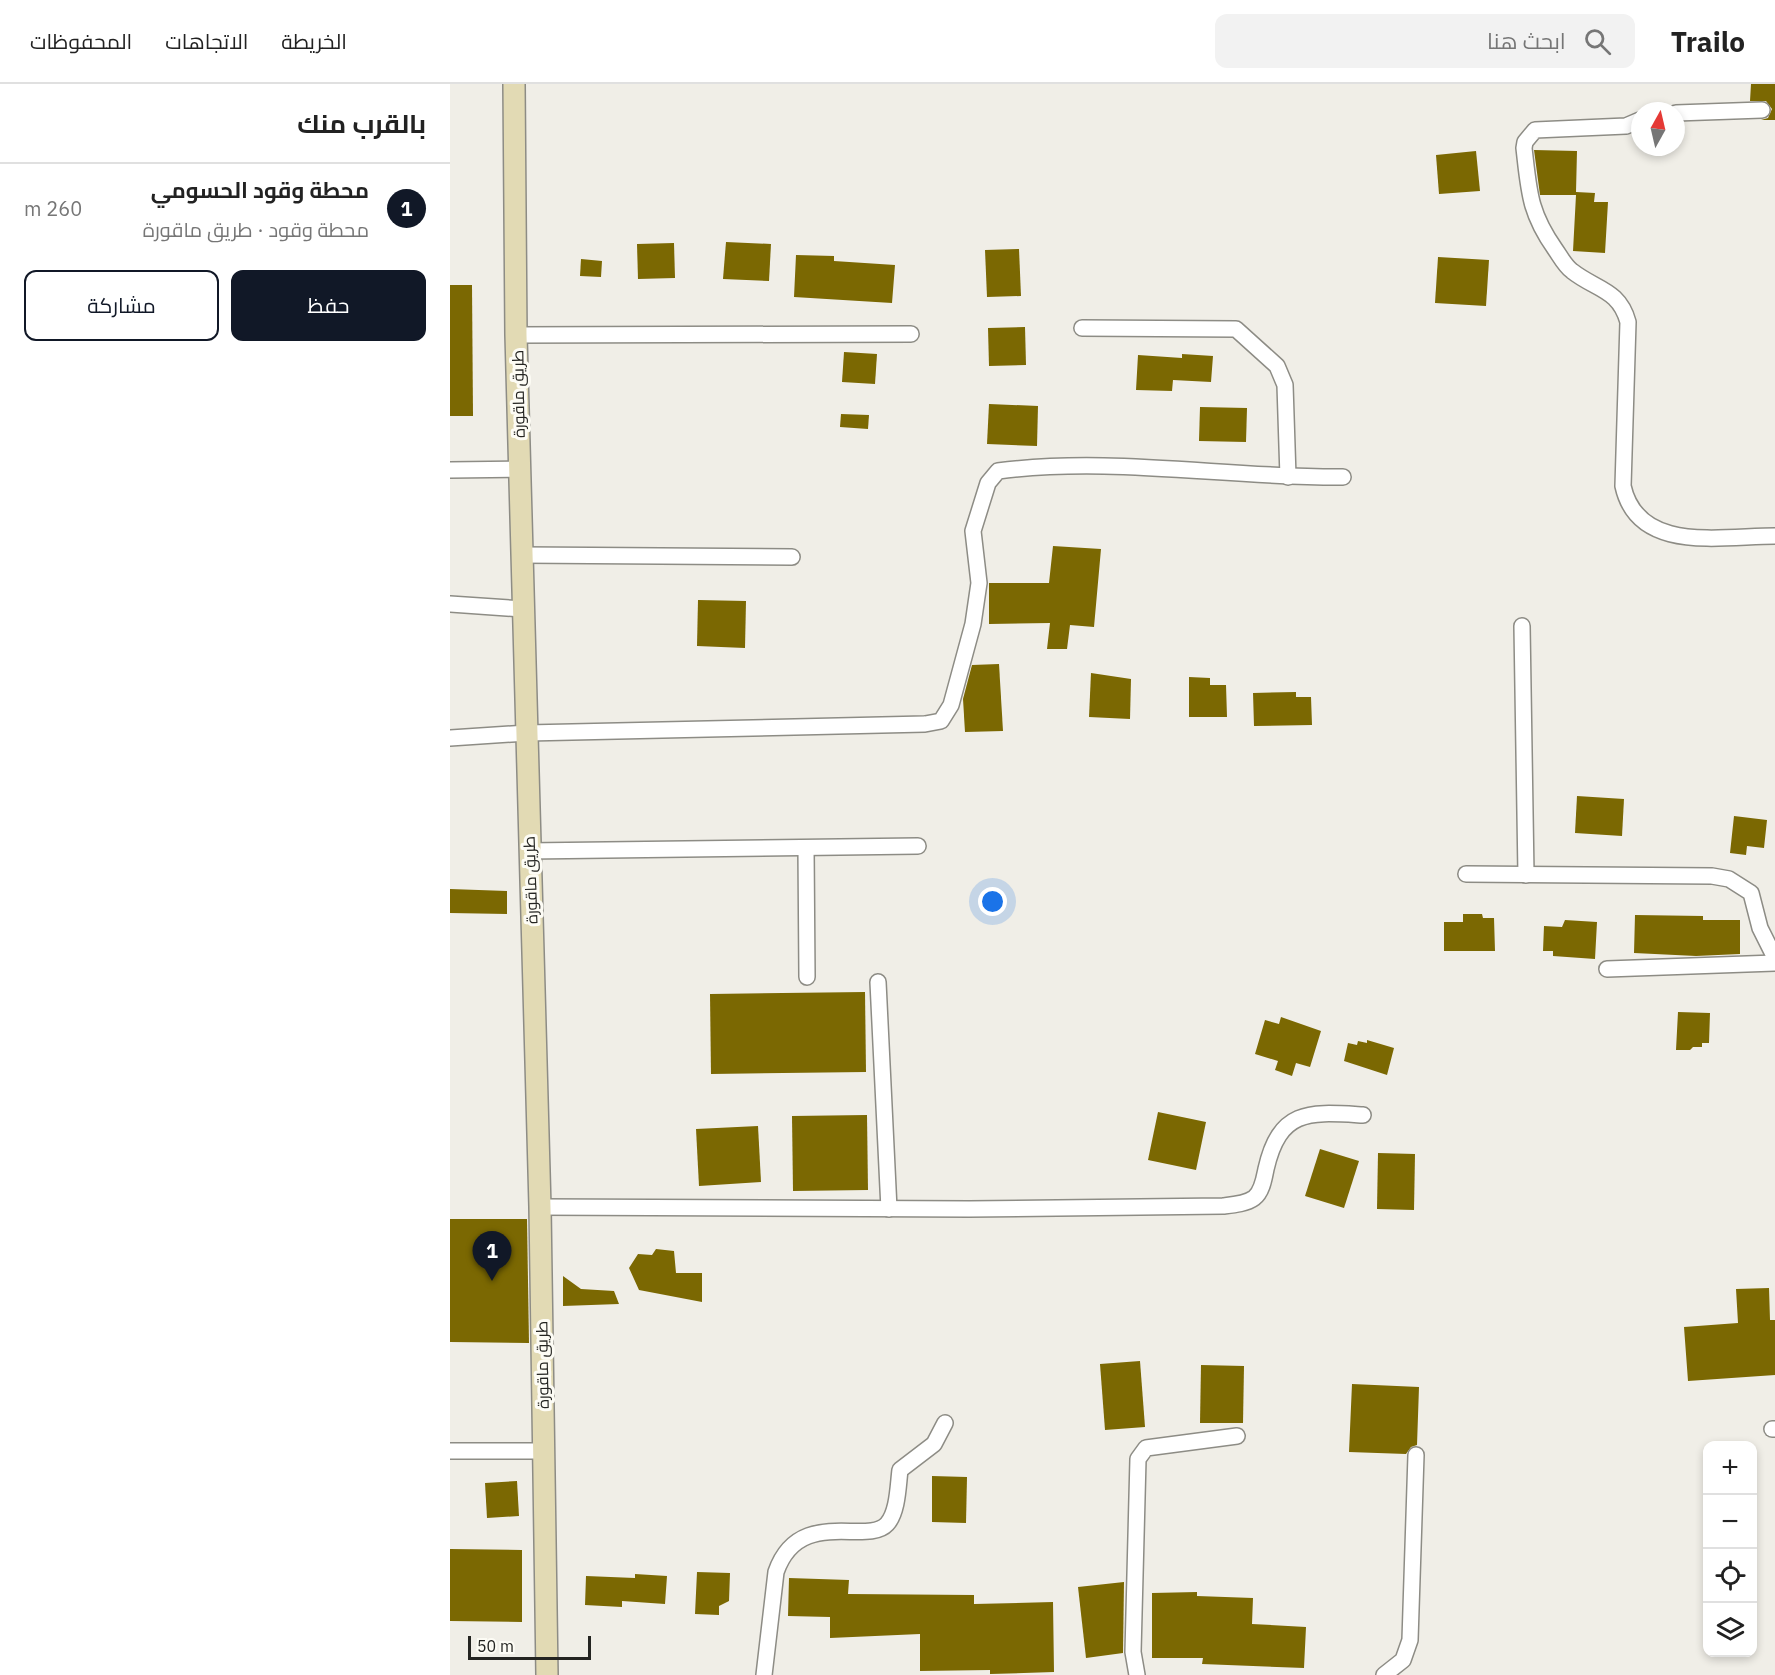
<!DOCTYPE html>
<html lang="ar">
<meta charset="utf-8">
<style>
:root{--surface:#fff;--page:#f2f2f2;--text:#222;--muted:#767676;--line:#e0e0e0;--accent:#111827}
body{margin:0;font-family:"IBM Plex Sans",Cairo,sans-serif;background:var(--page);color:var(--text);direction:rtl}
.controls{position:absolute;right:18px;bottom:18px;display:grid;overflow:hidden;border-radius:12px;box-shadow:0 3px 9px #0003}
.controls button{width:54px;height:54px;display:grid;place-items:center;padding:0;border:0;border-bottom:2px solid var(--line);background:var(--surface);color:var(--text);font:30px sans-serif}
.compass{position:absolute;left:1181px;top:18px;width:54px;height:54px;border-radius:50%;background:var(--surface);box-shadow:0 3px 9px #0003;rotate:8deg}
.scale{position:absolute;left:18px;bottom:15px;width:123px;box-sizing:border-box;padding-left:6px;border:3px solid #242421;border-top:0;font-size:16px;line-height:21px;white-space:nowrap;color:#242421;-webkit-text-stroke:4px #fdfcf5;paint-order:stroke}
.you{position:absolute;left:543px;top:818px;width:21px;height:21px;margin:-15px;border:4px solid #fff;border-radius:50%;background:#1a73e8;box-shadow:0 0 0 9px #1a73e833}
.badge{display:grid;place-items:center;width:39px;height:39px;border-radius:50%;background:var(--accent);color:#fff;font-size:20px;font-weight:700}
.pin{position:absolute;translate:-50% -50px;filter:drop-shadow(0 2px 3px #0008)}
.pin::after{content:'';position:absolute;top:32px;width:21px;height:18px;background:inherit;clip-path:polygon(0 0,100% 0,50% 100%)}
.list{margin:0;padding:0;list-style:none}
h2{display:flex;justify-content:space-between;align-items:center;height:78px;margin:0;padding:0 24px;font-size:26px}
h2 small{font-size:20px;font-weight:400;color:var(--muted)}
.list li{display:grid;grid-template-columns:39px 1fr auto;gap:18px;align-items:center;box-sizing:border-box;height:90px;padding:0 24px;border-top:2px solid var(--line)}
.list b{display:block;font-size:22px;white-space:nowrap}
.list p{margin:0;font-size:20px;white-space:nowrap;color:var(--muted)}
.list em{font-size:20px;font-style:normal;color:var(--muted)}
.actions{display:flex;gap:12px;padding:18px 24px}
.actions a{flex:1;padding:14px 0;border:2px solid var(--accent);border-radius:12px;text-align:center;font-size:21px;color:var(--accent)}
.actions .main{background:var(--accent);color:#fff}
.icon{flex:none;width:33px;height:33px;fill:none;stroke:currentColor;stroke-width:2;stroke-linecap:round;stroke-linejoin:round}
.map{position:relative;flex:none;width:1325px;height:1591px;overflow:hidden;direction:ltr}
header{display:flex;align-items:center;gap:36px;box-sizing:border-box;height:84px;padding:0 30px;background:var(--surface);border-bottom:2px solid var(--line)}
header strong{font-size:28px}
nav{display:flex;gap:33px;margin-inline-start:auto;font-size:21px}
.search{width:420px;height:54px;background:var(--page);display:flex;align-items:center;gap:15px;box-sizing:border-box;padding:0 21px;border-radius:12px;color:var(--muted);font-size:22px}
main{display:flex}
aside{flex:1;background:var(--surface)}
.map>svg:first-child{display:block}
.building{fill:#7b6802}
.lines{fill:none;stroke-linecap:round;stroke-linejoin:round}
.street-casing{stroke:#8d8c85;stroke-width:18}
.secondary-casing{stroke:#8d8c85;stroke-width:24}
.street{stroke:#fff;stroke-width:15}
.secondary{stroke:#e2dab4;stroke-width:21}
.labels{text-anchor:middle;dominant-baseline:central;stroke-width:6;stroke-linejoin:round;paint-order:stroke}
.street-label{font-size:16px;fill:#242421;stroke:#fdfcf5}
</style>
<header>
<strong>Trailo</strong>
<div class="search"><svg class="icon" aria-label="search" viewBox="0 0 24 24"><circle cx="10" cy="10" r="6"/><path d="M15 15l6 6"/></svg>ابحث هنا</div>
<nav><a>الخريطة</a><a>الاتجاهات</a><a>المحفوظات</a></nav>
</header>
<main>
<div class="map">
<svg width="1325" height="1591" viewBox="0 0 1325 1591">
<rect width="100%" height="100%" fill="#f0eee7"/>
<g class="building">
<polygon points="1301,0 1325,0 1325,36 1311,36 1318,34 1322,25 1316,17 1300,17"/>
<polygon points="1084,66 1127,67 1126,108 1145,109 1144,118 1158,118 1155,169 1123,167 1126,111 1090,111"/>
<polygon points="1026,67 1030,107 989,110 986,71"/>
<polygon points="276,158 321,160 319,197 273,195"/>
<polygon points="224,159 225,194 188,195 187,160"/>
<polygon points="569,165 571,212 537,213 535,166"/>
<polygon points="346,171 384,172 384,177 445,181 442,219 344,213"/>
<polygon points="988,173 1039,176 1036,222 985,219"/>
<polygon points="131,175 152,177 151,193 130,192"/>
<polygon points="0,201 22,201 23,332 0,332"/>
<polygon points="575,243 576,281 539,282 538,244"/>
<polygon points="394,268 427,270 425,300 392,298"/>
<polygon points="732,270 763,272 761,298 723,296 722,307 686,306 688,271 732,274"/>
<polygon points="539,320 588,322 587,362 537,360"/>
<polygon points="750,323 797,324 796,358 749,357"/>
<polygon points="391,330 419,331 418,345 390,343"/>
<polygon points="603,462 651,465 644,543 620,541 617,565 597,565 600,539 539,540 539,499 599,499"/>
<polygon points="248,516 296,517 295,564 247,562"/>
<polygon points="549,580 553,647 515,648 513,615 522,581"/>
<polygon points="641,589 681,595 680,635 639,633"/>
<polygon points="739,593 760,594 760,601 776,601 777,633 739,633"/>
<polygon points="846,608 846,613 861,613 862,641 804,642 803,609"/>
<polygon points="1127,712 1174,715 1172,752 1125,749"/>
<polygon points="1284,732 1317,736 1314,764 1297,762 1296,771 1280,769"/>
<polygon points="0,805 57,807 57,830 0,829"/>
<polygon points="1013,830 1032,830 1033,834 1044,834 1045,867 994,867 994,838 1013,838"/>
<polygon points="1185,831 1253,832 1253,836 1290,836 1290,870 1246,872 1184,869"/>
<polygon points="1115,836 1147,838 1145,875 1103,872 1103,867 1093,867 1094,842 1112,843"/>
<polygon points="415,908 416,988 261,990 260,910"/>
<polygon points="1228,928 1260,929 1259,959 1252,959 1252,963 1243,963 1240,966 1226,966"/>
<polygon points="831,933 871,947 860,983 846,979 842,992 825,986 828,977 805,970 815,936 829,940"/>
<polygon points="917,956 944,964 937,991 894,977 898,959 907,961 908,957 917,959"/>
<polygon points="708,1028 756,1038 746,1086 698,1076"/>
<polygon points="417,1031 418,1106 343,1107 342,1032"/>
<polygon points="308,1042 311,1098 249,1102 246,1045"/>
<polygon points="870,1065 909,1077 894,1124 855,1112"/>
<polygon points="928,1069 965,1070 964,1126 927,1125"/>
<polygon points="0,1135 77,1135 79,1259 0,1258"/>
<polygon points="206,1165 224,1167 226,1189 252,1189 252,1218 189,1206 179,1184 188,1170 202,1171"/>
<polygon points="113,1192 131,1205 164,1207 169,1220 113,1222"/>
<polygon points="1319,1204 1320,1236 1325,1236 1325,1291 1238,1297 1234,1243 1288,1239 1286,1205"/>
<polygon points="690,1277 695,1343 655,1346 650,1280"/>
<polygon points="751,1281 794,1282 793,1339 750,1339"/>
<polygon points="902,1300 969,1303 967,1361 961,1363 956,1370 899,1368"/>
<polygon points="482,1392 517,1393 516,1439 482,1438"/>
<polygon points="67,1397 69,1432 37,1434 35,1399"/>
<polygon points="0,1465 72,1466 72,1538 0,1537"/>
<polygon points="247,1488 280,1489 279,1517 269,1522 269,1531 245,1530"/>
<polygon points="185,1490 217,1492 215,1520 172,1517 172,1523 135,1521 136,1492 185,1494"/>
<polygon points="339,1494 399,1496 398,1510 524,1511 524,1520 603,1518 604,1588 540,1590 540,1586 470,1587 470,1550 380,1554 380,1533 338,1532"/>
<polygon points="674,1498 673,1569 636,1574 628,1503"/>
<polygon points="747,1508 747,1512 803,1514 802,1540 856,1543 854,1584 752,1580 753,1574 702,1574 702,1509"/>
</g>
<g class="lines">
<g class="street-casing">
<g id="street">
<polyline points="1226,29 1312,26"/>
<path d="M 1190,36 L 1176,42 L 1085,46 L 1075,58 L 1074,64 C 1079,107 1079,128 1105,165 C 1110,172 1115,182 1122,187 C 1146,206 1169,205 1178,238 L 1173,402 C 1188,470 1271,452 1325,452"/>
<polyline points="632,244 786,245 827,282 835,301 838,393"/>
<polyline points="66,251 461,250"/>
<polyline points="0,386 69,385"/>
<polyline points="72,471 342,473"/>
<polyline points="0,520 73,525"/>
<polyline points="1072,542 1076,791"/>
<path d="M 0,654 L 77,649 L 475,640 L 491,637 L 501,621 L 523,540 L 529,499 L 523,447 L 538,399 L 548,387 C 662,372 778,394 893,393"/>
<polyline points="356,764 357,893"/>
<polyline points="78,767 468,762"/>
<polyline points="1016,790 1262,792 1279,795 1301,809 1310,844 1325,874"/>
<polyline points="1157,885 1325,879"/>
<polyline points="428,898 439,1125"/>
<path d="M 90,1123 L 519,1125 L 773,1122 C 782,1121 796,1120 804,1114 C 812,1108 814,1095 816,1085 C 830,1024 860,1028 913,1031"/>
<polyline points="1322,1345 1325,1345"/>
<polyline points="0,1367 94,1367"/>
<path d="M 314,1591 L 326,1488 C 349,1422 417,1462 437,1440 C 448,1428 448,1401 450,1386 L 484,1360 L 495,1339"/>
<polyline points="687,1591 683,1568 688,1375 696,1364 787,1352"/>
<polyline points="934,1591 953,1576 960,1556 966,1371"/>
</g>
</g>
<g class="secondary-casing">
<polyline id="secondary" points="64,0 66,251 90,1123 97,1591"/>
</g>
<use href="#street" class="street"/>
<use href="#secondary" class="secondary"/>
</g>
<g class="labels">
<g class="street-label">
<text transform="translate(68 310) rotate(-91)">طريق ماقورة</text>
<text transform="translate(80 796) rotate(-92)">طريق ماقورة</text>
<text transform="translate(92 1281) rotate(-91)">طريق ماقورة</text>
</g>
</g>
</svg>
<div class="controls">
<button>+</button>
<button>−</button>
<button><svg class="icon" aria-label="locate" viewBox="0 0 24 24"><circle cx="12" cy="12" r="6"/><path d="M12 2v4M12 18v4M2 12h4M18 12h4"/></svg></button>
<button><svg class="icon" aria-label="layers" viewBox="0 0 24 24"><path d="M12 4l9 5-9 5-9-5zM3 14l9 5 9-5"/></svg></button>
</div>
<svg class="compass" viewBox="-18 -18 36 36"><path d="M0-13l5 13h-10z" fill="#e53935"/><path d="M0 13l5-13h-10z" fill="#767676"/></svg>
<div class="scale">50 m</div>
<div class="you"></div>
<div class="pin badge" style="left:42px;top:1197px">1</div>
</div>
<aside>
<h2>بالقرب منك<small></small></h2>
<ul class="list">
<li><span class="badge">1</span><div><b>محطة وقود الحسومي</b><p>محطة وقود · طريق ماقورة</p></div><em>260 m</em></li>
</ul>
<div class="actions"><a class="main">حفظ</a><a>مشاركة</a></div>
</aside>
</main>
